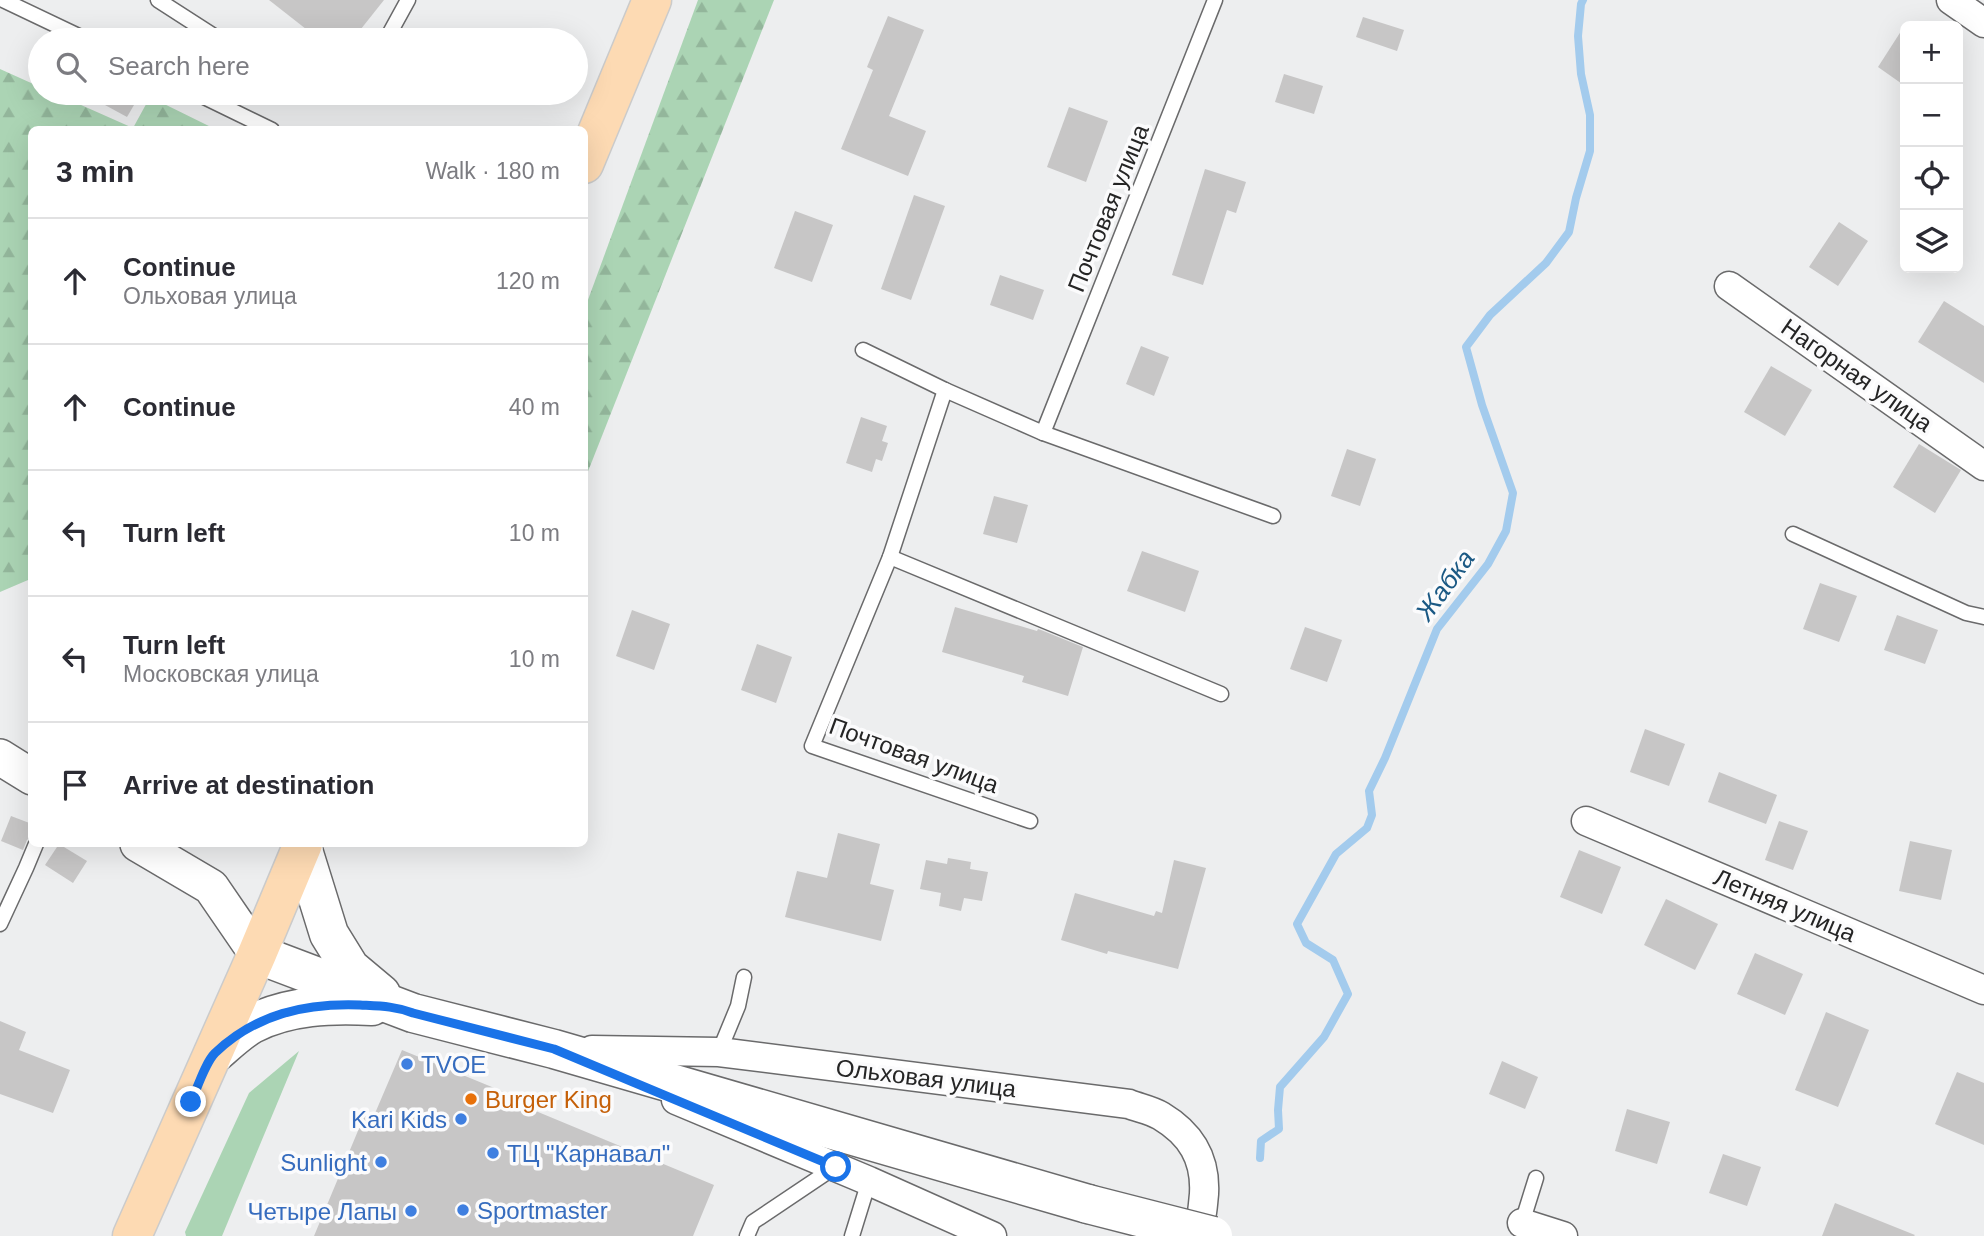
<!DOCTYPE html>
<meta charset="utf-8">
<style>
:root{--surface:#fff;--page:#f2f2f3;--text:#2b2b33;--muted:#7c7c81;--line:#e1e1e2}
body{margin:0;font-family:Arial,sans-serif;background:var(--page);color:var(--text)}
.controls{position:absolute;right:21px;top:21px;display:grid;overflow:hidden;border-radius:10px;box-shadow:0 7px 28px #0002}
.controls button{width:63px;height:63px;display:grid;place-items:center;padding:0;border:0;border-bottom:2px solid var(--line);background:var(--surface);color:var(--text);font:35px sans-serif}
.stop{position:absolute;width:21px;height:21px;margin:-16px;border:5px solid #1a73e8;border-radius:50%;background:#fff}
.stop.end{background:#1a73e8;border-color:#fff;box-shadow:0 2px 7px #0008}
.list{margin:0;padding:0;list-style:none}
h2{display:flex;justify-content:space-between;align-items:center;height:91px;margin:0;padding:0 28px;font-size:30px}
h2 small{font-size:23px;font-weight:400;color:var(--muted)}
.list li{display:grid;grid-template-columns:46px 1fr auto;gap:21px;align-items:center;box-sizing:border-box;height:126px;padding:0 28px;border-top:2px solid var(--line)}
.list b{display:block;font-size:26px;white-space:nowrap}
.list p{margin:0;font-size:23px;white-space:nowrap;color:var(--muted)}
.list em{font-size:23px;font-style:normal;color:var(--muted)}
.icon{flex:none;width:38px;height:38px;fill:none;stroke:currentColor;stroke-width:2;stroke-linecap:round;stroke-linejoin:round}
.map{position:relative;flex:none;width:1984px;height:1236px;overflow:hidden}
.search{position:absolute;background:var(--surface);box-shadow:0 7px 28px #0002;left:28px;top:28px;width:560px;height:77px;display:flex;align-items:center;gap:18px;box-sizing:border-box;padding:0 24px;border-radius:38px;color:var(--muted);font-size:26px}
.panel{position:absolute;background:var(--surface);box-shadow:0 7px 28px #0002;left:28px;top:126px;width:560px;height:721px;border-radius:10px}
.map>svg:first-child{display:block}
.grass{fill:#abd4b4}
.forest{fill:url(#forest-firs)}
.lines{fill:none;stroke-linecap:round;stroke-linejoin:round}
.stream{stroke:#a3cbed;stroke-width:8}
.building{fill:#c7c6c6}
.service-casing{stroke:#6a6a6b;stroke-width:17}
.minor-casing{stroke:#6a6a6b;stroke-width:31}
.tertiary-casing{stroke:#6a6a6b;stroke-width:38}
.secondary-casing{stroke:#6a6a6b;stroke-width:41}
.primary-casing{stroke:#cbcbcb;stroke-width:41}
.service{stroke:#fff;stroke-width:14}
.minor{stroke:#fff;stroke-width:28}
.tertiary{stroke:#fff;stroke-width:35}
.secondary{stroke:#fff;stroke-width:38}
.primary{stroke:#fddab3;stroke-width:38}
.secondary-bridge-casing{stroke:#6a6a6b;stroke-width:41;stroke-linecap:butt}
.secondary-bridge{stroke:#fff;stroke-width:38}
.route{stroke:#1a73e8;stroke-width:9}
.shop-dot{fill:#3f7fe0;stroke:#fbfbfc;stroke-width:2.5}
.food-dot{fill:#e8710a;stroke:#fbfbfc;stroke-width:2.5}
.labels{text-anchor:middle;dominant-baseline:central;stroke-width:7;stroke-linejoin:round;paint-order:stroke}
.street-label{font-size:24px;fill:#252525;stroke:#fbfbfc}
.shop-label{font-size:24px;fill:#366cbe;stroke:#fbfbfc;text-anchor:start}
.food-label{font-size:24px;fill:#c56008;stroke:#fbfbfc;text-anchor:start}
.water-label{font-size:26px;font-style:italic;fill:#1b5984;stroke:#fbfbfc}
</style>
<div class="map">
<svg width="1984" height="1236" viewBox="0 0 1984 1236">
<defs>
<pattern id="forest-firs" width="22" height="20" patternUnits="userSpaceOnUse" patternTransform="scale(1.75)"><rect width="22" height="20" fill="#abd4b4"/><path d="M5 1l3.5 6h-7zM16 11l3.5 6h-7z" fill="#93b69b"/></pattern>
</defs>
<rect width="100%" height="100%" fill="#edeeef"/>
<polygon class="grass" points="299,1051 222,1236 186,1236 185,1232 249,1093"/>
<g class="forest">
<polygon points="698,0 774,0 585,479 585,308"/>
<polygon points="0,69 40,87 40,93 54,93 133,128 150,97 215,129 32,130 31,582 28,580 0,592"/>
</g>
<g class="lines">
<polyline class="stream" points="1260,1158 1261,1141 1279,1129 1278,1110 1280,1087 1324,1037 1348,994 1333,960 1306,943 1297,924 1336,854 1367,828 1372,815 1369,791 1385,758 1437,629 1488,564 1506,531 1513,493 1482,405 1466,347 1490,315 1546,263 1569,232 1576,198 1590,151 1590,115 1581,74 1578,36 1581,4 1583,0"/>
</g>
<g class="building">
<polygon points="269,0 384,0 353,39 346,40 320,40"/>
<polygon points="888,16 924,30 889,116 926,131 908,176 841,149 873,70 867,67"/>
<polygon points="1363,17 1404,30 1397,51 1356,37"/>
<polygon points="1905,25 1905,86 1878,67"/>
<polygon points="1284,74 1323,86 1314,114 1275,102"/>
<polygon points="83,93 141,93 127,117"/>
<polygon points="1069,107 1108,121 1086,182 1047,167"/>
<polygon points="1205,169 1246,182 1236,213 1227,210 1203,285 1172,275"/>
<polygon points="914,195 945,206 911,300 881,289"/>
<polygon points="795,211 833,225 812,282 774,268"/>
<polygon points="1839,222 1868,241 1838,286 1809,267"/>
<polygon points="1000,275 1044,290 1033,320 990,305"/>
<polygon points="1944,301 1984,326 1984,383 1918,342"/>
<polygon points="1141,346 1169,357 1154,396 1126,384"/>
<polygon points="1771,366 1812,390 1785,436 1744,412"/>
<polygon points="861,417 887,426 882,441 888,443 882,461 876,459 872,472 846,463"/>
<polygon points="1919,444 1961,470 1935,513 1893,487"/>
<polygon points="1347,449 1376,459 1360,506 1331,496"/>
<polygon points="994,496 1028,505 1017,543 983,534"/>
<polygon points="1142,551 1199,571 1185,612 1127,591"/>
<polygon points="1820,583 1857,596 1839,642 1803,629"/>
<polygon points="955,607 1037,631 1038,629 1041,630 1083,647 1068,696 1022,682 1024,676 942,652"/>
<polygon points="632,610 670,624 654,670 616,656"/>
<polygon points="1897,615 1938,630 1925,664 1884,650"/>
<polygon points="1305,627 1342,640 1327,682 1290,669"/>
<polygon points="757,644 792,657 776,703 741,690"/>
<polygon points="1645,729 1685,744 1669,786 1630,772"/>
<polygon points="1719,772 1777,795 1766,824 1708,802"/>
<polygon points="11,816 32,824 32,836 27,840 23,850 1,841"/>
<polygon points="1779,821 1808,831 1793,870 1765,860"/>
<polygon points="838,833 880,844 870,884 894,890 881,941 785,917 797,871 827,878"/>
<polygon points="1910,841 1952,850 1941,900 1899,891"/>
<polygon points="59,844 87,861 73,883 45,865"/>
<polygon points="1579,850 1621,867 1602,914 1560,897"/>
<polygon points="948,858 971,862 970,869 988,872 982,901 964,898 961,911 939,906 941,893 920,889 926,860 947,864"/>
<polygon points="1174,860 1206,868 1178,969 1108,951 1107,954 1061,940 1075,893 1154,916 1156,911 1162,913"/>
<polygon points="1666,899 1718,924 1695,970 1644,945"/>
<polygon points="1755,953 1803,974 1785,1015 1737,994"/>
<polygon points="1826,1012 1869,1030 1838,1107 1795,1090"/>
<polygon points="0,1021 26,1032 19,1050 70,1070 53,1113 0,1094"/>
<polygon points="402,1050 504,1092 502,1097 714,1185 693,1236 314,1236 365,1114 373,1118"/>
<polygon points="1502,1061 1538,1077 1525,1109 1489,1094"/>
<polygon points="1957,1072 1984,1083 1984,1145 1935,1124"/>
<polygon points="1627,1109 1670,1122 1657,1164 1615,1151"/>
<polygon points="1723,1154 1761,1167 1747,1206 1709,1193"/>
<polygon points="1835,1203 1915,1235 1914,1236 1822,1236"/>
</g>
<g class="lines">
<g class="service-casing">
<g id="service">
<polyline points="3,0 87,40"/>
<polyline points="158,0 220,40"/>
<polyline points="386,40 408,0"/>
<polyline points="196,93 272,130"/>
<polyline points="863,350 945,390 1043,433 1273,516"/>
<polyline points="945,390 890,557 812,746 1030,821"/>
<polyline points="1043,433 1215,0"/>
<polyline points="1793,534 1966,613 1984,617"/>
<polyline points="890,557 1221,694"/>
<polyline points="0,924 26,868 36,844"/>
<polyline points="719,1052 738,1006 744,977"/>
<polyline points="1522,1223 1536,1178"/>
<polyline points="747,1236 753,1222 835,1167"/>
<polyline points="852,1236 869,1181"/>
</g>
</g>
<g class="minor-casing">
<g id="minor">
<polyline points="1951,0 1984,23"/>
<polyline points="1729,286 1984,466"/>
<polyline points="1586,821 1984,990"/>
<path d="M 592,1050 L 719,1052 L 1129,1104 C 1139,1108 1151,1110 1161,1116 C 1191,1134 1206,1158 1204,1194 C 1202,1213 1203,1218 1193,1236"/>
<polyline points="676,1100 869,1181 992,1236"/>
<polyline points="1522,1223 1563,1236"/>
</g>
</g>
<g class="tertiary-casing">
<g id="tertiary">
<polyline points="0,757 32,777"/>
<polyline points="138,844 211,887 257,954"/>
</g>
</g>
<g class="secondary-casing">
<g id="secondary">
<polyline points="302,847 329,934 350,968 381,994"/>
<polyline points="257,954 413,1013 554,1049 1088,1204"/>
<path d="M 213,1055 C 225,1045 238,1032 252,1024 C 289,1005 331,1004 372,1006"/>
</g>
</g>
<g class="primary-casing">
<g id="primary">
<polyline points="584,164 652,0"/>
<polyline points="132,1236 257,954 303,844"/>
</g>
</g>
<use href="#service" class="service"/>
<use href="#minor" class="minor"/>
<use href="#tertiary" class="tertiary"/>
<use href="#secondary" class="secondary"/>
<use href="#primary" class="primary"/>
<g class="secondary-bridge-casing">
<polyline id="secondary-bridge" points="1088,1204 1213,1236"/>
</g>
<use href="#secondary-bridge" class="secondary-bridge"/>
</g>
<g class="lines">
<path class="route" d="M 191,1102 C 197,1089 205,1063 215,1053 C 256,1014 305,1003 360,1005 C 379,1006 395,1006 413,1013 L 554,1049 L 836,1167"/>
</g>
<g class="shop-dot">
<circle cx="407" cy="1064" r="7"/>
<circle cx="461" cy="1119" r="7"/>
<circle cx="493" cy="1153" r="7"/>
<circle cx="381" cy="1162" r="7"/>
<circle cx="463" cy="1210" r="7"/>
<circle cx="411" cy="1211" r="7"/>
</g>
<circle class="food-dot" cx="471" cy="1099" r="7"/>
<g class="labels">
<g class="street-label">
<text transform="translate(1108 208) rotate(-68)">Почтовая улица</text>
<text transform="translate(1857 375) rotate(35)">Нагорная улица</text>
<text transform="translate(914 755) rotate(20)">Почтовая улица</text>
<text transform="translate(1785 905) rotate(23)">Летняя улица</text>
<text transform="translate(926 1078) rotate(7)">Ольховая улица</text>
</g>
<g class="shop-label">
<text x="421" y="1064">TVOE</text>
<text x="447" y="1119" text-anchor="end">Kari Kids</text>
<text x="507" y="1153">ТЦ "Карнавал"</text>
<text x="367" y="1162" text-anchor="end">Sunlight</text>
<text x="477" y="1210">Sportmaster</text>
<text x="397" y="1211" text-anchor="end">Четыре Лапы</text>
</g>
<g class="food-label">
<text x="485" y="1099">Burger King</text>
</g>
<g class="water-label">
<text transform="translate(1445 585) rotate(-54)">Жабка</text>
</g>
</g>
</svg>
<div class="controls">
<button>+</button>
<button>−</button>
<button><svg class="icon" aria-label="locate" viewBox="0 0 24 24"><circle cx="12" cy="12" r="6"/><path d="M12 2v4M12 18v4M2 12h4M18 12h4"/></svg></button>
<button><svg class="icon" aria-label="layers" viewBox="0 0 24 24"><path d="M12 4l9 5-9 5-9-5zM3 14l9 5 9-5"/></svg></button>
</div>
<div class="stop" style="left:836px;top:1167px"></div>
<div class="stop end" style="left:191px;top:1102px"></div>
<div class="search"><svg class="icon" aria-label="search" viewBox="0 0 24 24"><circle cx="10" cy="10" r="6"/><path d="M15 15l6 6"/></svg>Search here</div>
<section class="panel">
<h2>3 min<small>Walk · 180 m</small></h2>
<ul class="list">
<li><svg class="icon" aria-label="ahead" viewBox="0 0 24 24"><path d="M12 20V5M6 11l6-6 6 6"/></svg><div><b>Continue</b><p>Ольховая улица</p></div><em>120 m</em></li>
<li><svg class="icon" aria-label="ahead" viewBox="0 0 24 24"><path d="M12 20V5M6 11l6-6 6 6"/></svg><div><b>Continue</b></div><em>40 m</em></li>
<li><svg class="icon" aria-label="left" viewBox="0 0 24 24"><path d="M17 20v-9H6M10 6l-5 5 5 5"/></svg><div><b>Turn left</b></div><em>10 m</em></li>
<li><svg class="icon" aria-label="left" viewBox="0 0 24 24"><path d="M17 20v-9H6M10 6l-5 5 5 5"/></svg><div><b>Turn left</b><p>Московская улица</p></div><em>10 m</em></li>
<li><svg class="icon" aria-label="arrive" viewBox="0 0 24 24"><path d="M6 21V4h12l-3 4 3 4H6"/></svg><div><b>Arrive at destination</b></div></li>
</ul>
</section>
</div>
